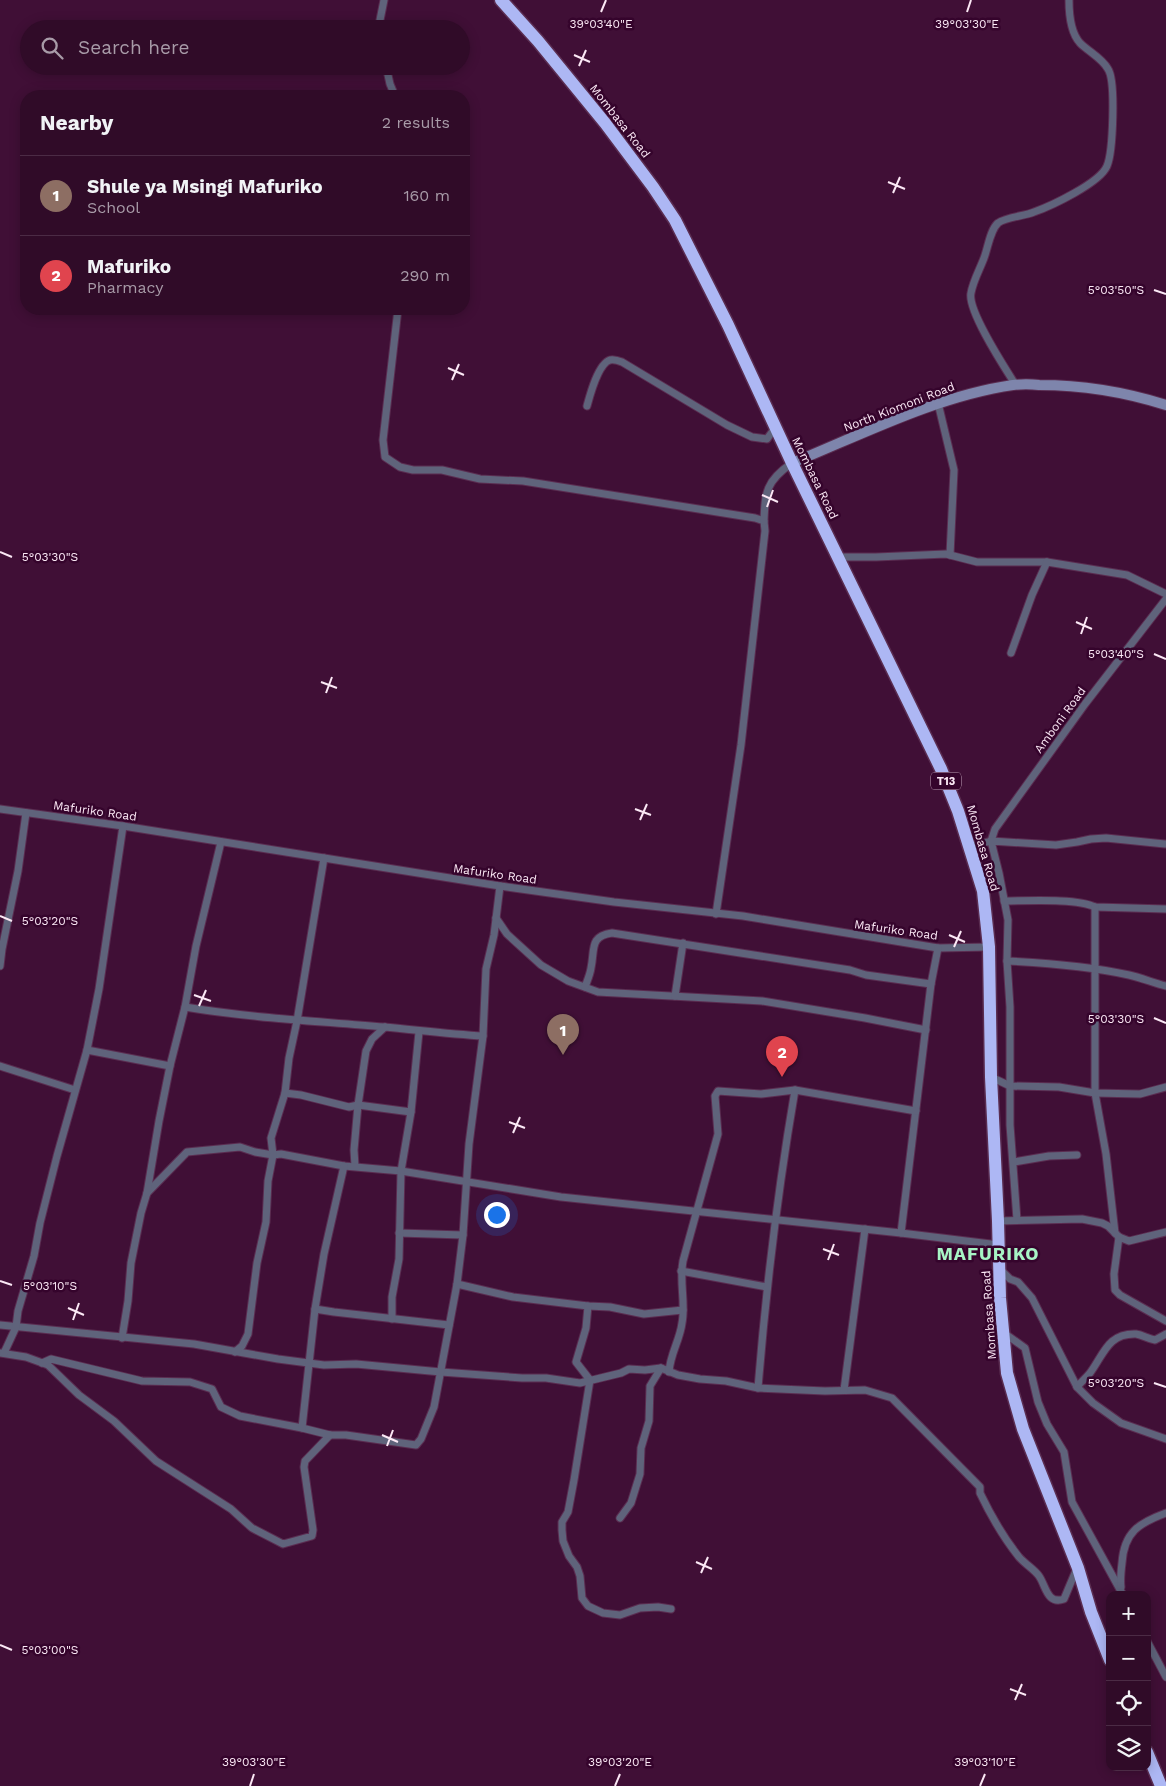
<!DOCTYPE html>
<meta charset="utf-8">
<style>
:root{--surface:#300b28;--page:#381430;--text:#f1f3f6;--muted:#a89ba8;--line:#4b2b45;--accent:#7c3aed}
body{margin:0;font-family:"Work Sans",sans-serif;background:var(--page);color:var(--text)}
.controls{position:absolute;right:15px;bottom:15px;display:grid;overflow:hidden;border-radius:10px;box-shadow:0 2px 12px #0003}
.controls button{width:45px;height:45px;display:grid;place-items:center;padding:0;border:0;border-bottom:1px solid var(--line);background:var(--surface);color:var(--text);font:25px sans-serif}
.you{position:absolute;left:496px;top:1214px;width:18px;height:18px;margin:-12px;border:4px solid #fff;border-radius:50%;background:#1a73e8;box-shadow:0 0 0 8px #1a73e833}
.badge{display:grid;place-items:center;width:32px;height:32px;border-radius:50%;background:var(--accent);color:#fff;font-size:16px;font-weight:700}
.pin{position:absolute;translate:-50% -41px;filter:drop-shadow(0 1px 2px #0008)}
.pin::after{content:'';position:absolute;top:26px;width:18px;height:15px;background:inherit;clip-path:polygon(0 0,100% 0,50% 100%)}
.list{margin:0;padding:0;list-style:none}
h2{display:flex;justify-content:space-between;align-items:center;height:65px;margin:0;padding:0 20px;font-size:21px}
h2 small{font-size:16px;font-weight:400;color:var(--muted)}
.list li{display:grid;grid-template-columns:32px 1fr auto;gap:15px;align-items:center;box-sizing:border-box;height:80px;padding:0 20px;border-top:1px solid var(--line)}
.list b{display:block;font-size:19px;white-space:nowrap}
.list p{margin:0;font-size:16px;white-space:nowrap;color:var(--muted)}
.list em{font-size:16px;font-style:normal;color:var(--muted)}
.icon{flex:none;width:28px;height:28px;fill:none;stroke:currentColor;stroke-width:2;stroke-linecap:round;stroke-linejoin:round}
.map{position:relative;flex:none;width:1166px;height:1786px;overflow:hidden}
.search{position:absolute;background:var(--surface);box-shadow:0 2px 12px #0003;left:20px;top:20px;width:450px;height:55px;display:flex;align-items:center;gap:12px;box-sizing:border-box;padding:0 18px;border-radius:28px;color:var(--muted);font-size:19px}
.panel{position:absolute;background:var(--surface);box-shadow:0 2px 12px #0003;left:20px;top:90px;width:450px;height:225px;border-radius:20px}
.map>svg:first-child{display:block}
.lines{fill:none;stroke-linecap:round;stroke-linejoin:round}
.street-casing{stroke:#5a2d51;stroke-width:9}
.secondary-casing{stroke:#5a2d51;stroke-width:12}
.highway-casing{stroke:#5a2d51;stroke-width:15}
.street{stroke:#5f637b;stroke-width:7}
.secondary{stroke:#7e85ac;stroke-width:10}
.highway{stroke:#adb7f4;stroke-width:12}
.ticks{fill:none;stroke:#fbe8f5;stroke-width:2}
.labels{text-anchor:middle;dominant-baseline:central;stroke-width:5;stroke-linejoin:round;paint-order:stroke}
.shield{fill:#35042c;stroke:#c0a4b9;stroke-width:1}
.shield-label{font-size:11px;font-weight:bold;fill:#fbe8f5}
.street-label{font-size:12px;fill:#fbe8f5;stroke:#35042c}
.district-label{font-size:18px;font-weight:bold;letter-spacing:1px;fill:#a7f4c5;stroke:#35042c}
.ticks-label{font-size:12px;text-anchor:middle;fill:#fbe8f5;stroke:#35042c;stroke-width:5;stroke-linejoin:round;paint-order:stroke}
</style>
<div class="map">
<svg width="1166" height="1786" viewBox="0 0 1166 1786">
<rect width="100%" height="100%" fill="#400f36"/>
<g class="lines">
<g class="street-casing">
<g id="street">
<polyline points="381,29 380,20 384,0"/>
<polyline points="386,66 390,84 395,96"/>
<polyline points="398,309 383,440 385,457 400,467 413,470 442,470 480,479 523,481 755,518 764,521 765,531 741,745 716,914"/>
<path d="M 1015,384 C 1005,368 967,310 971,293 C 973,281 980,269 984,258 C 988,248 990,230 998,223 C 1006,217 1025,216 1034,212 C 1051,206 1100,183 1107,166 C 1113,152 1116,81 1108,69 C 1102,58 1089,52 1080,43 C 1071,33 1069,13 1069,0"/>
<polyline points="938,403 954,470 950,555"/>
<path d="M 587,406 C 590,395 598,364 610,360 C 614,359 617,360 622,362 L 727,425 L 752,437 L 767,439 L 775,428"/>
<path d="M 764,521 C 765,492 766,481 792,463"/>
<polyline points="838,557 876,557 946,554 977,562 1047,562 1127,575 1166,594"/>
<polyline points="1011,653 1032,595 1047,562"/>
<polyline points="0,809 123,826 500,886 614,902 743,916 938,948 989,947"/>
<polyline points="970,847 991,841 995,829 1085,704 1166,599"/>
<path d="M 1004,901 C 1026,901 1077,898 1095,907 L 1166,909"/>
<polyline points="1095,907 1095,1093 1106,1154 1115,1233"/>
<polyline points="496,918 507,934 541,965 568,981 598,992 762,1001 865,1018 926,1030"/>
<path d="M 1007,961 C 1048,963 1088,966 1129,975 C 1142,978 1154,983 1166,986"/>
<polyline points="0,966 2,949 18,871 26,813"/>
<path d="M 585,987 C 587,981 590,975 591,968 C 595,950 589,936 612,933 L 850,970 L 866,975 L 931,984"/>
<polyline points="675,996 683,943"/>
<path d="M 185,1007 C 251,1018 317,1021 384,1027 C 417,1030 450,1034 483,1036"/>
<polyline points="87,1050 170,1066"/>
<polyline points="0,1066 75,1090"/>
<polyline points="991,1077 1010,1086 1059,1087 1095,1093 1140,1094 1166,1087"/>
<polyline points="285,1093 301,1095 349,1107 358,1105 411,1112"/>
<polyline points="1014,1162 1049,1156 1077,1155"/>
<polyline points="355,1166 354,1150 358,1105 366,1051 372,1039 385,1027"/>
<polyline points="147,1193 187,1152 240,1147 255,1152 273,1155 281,1154 344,1166 401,1171 561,1197 901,1233 999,1245"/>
<polyline points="1017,1220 1010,1125 1010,1007 1007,961 1008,920 999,873 991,841 1056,845 1077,842 1091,839 1106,838 1165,844"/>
<polyline points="998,1221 1082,1219 1102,1223 1108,1226 1119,1237 1129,1241 1166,1232"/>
<polyline points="399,1233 463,1235"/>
<polyline points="901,1233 931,984 938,948"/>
<polyline points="1119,1237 1114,1274 1115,1290 1120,1295 1166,1321"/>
<polyline points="999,1268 1010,1279 1018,1282 1032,1298 1077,1387 1093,1403 1121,1423 1166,1439"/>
<polyline points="681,1271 767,1287"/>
<polyline points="457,1284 513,1297 588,1306 610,1307 644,1314 683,1310"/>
<polyline points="588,1306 586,1328 576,1362 590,1380 574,1480 568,1512 562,1522 562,1530 563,1541 569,1556 577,1567 580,1576 582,1598 588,1606 603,1613 620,1615 640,1608 658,1607 671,1609"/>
<polyline points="315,1309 334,1312 449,1325"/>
<polyline points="392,1319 392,1297 399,1259 401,1171 411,1112 419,1032"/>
<path d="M 0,1325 L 194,1344 L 278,1359 L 324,1365 L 356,1364 L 441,1372 L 522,1378 L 546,1378 L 580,1383 L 621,1373 L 629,1369 L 645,1370 L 661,1368 L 678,1375 L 700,1379 L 726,1381 L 758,1388 L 825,1391 L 865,1390 L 892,1398 L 980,1487 L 980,1493 C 991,1516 1003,1537 1019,1557 C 1025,1564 1034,1569 1039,1576 C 1046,1586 1047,1605 1064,1599 L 1077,1568"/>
<polyline points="1004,1333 1025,1348 1038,1402 1047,1424 1064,1452 1072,1502 1123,1595"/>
<polyline points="122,1338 128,1301 131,1263 141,1213 147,1193 159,1121 170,1066 185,1007 196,946 221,842"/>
<polyline points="235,1352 242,1346 248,1334 257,1263 266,1222 268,1181 273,1155 271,1138 285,1093 289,1058 297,1021 324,858"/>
<polyline points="0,1353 26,1357 48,1365 79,1395 114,1421 156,1461 231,1509 252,1528 283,1544 312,1536 313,1530 304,1467 305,1461 330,1435"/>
<polyline points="4,1353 16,1327 18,1311 34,1256 40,1223 57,1156 87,1050 99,989 123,826"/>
<polyline points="42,1363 51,1359 142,1381 190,1382 212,1389 221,1407 240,1416 302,1428 330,1435 346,1435 416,1445 421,1439 434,1407 457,1284 463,1235 469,1144 483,1036 486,969 494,935 500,886"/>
<path d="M 669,1372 C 670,1354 680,1340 682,1323 C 686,1303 679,1282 683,1261 L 718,1134 L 715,1096 L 718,1091 L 761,1094 L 795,1090 L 916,1111"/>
<path d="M 1077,1387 C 1081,1382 1086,1378 1090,1373 C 1104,1354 1108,1333 1136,1334 C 1143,1335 1148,1339 1155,1340 L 1166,1334"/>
<path d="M 758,1388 C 766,1289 778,1189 795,1090"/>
<polyline points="844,1390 865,1229"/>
<polyline points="302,1428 315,1309 324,1254 344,1166"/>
<polyline points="620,1518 631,1503 640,1474 641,1448 649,1421 650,1386 661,1368"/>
<path d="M 1121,1587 C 1120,1579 1121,1571 1122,1563 C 1124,1532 1139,1523 1166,1513"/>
<polyline points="1147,1641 1166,1677"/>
</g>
</g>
<g class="secondary-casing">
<path id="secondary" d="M 792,463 C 863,434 937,396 1013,385 C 1021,384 1031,384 1039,385 C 1082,385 1125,392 1166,405"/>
</g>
<g class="highway-casing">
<g id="highway">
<polyline points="501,0 538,41 605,123 653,187 675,220 728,325 792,463 941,769 958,811 983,891 989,947 991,1077 998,1221 1000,1298 1007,1373 1023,1429 1078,1568 1091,1612 1110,1660"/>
<polyline points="1147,1752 1161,1786"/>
</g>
</g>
<use href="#street" class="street"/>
<use href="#secondary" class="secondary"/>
<use href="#highway" class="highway"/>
</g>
<path class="ticks" d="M 601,12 L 606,0M 967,12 L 971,0M 574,55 L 590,62M 579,66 L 586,50M 888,182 L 905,189M 893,193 L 900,177M 1154,290 L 1166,294M 448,368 L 464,375M 452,380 L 459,364M 762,495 L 778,502M 767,507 L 773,490M 0,552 L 12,557M 1076,622 L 1092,629M 1081,634 L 1087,617M 1154,654 L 1166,659M 321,682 L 337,688M 326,693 L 332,677M 635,809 L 651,815M 640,820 L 647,804M 0,916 L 12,921M 949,935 L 965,942M 954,947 L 961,931M 194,995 L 211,1001M 199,1006 L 206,990M 1154,1018 L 1166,1023M 509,1122 L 525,1128M 513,1133 L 520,1117M 823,1249 L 839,1255M 828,1260 L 834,1244M 0,1281 L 12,1285M 68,1308 L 84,1315M 73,1320 L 79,1303M 1154,1383 L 1166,1387M 382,1435 L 398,1442M 387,1446 L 393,1430M 696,1562 L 712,1569M 701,1573 L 708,1557M 0,1645 L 12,1650M 1010,1689 L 1026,1695M 1015,1700 L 1022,1684M 250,1786 L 254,1774M 615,1786 L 620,1774M 980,1786 L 985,1774"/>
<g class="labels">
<rect class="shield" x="931" y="772.5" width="30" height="17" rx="4"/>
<g class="shield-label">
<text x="946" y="781">T13</text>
</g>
<g class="street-label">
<text transform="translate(620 121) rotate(52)">Mombasa Road</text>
<text transform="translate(899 407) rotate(-21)">North Kiomoni Road</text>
<text transform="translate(815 478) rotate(64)">Mombasa Road</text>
<text transform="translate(1060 720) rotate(-54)">Amboni Road</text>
<text transform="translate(95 811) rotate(8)">Mafuriko Road</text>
<text transform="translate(983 848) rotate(74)">Mombasa Road</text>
<text transform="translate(495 874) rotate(8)">Mafuriko Road</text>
<text transform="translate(896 930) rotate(8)">Mafuriko Road</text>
<text transform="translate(989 1315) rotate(-94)">Mombasa Road</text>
</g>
<g class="district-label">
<text x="988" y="1253">MAFURIKO</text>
</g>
</g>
<g class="ticks-label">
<text x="967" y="28">39°03'30"E</text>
<text x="601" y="28">39°03'40"E</text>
<text x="1116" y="294">5°03'50"S</text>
<text x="50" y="561">5°03'30"S</text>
<text x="1116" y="658">5°03'40"S</text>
<text x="50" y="925">5°03'20"S</text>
<text x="1116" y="1023">5°03'30"S</text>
<text x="50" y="1290">5°03'10"S</text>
<text x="1116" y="1387">5°03'20"S</text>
<text x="50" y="1654">5°03'00"S</text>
<text x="254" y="1766">39°03'30"E</text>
<text x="620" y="1766">39°03'20"E</text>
<text x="985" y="1766">39°03'10"E</text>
</g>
</svg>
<div class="controls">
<button>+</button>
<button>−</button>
<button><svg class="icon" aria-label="locate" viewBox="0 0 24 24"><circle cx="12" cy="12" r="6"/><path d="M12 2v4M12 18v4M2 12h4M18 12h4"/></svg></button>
<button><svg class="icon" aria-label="layers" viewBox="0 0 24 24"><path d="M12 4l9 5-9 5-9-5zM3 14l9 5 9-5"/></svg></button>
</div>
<div class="you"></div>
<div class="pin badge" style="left:563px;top:1055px;background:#8d6e63">1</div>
<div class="pin badge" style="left:782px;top:1077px;background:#e0444e">2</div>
<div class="search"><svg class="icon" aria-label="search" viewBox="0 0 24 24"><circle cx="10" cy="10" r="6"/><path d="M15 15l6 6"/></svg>Search here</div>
<section class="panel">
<h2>Nearby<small>2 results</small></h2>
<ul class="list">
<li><span class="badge" style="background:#8d6e63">1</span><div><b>Shule ya Msingi Mafuriko</b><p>School</p></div><em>160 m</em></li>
<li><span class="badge" style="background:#e0444e">2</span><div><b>Mafuriko</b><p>Pharmacy</p></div><em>290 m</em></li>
</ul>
</section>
</div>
